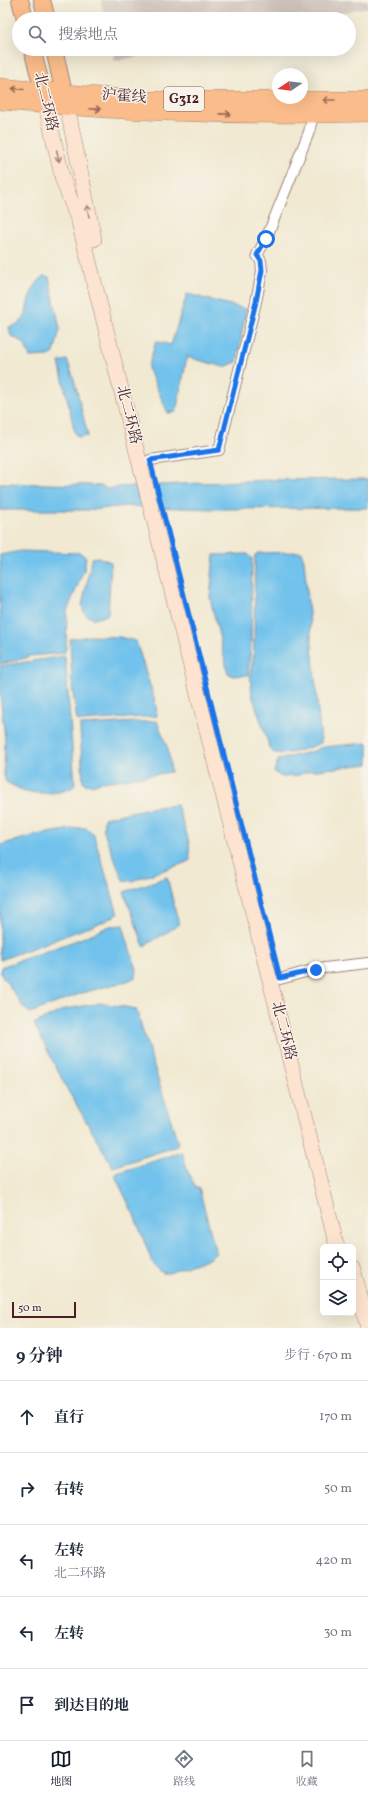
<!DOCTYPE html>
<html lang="zh">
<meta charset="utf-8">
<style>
:root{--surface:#fff;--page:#f2f2f3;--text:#1f2937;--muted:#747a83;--line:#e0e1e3;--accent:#111827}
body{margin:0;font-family:Vollkorn,"Noto Serif SC",serif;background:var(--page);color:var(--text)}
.controls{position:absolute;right:12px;bottom:12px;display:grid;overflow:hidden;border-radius:6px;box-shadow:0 4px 16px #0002}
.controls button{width:36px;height:36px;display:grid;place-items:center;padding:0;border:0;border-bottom:1px solid var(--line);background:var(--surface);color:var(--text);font:20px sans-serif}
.compass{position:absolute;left:272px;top:68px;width:36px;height:36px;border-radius:50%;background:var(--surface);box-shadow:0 4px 16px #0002;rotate:257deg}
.scale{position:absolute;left:12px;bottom:10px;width:64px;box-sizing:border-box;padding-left:4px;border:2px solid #4a1f2b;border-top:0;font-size:11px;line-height:14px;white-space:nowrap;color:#4a1f2b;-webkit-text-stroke:3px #f7f3e8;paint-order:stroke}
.stop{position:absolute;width:12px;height:12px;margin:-9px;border:3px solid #1a73e8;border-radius:50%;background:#fff}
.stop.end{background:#1a73e8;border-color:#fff;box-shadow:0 1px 4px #0008}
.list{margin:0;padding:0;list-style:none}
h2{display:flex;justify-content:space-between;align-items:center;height:52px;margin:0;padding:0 16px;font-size:17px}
h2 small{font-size:13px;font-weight:400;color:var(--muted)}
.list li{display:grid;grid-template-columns:26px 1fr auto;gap:12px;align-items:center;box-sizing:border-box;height:72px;padding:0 16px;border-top:1px solid var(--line)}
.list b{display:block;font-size:15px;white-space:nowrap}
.list p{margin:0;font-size:13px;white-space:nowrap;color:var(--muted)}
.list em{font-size:13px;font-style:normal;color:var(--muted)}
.icon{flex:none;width:22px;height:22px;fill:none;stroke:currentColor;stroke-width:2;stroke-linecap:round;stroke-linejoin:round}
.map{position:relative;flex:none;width:368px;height:1328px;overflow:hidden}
.search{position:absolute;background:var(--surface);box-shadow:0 4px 16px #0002;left:12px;right:12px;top:12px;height:44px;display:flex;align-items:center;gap:10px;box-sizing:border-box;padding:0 14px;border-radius:22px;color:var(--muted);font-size:15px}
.sheet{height:412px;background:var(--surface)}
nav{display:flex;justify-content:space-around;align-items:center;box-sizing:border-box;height:56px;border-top:1px solid var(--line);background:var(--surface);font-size:11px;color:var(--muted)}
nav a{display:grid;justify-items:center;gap:2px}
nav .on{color:var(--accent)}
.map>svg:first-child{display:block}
.industrial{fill:#cec1b9}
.water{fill:#71c2ec;stroke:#5e708c}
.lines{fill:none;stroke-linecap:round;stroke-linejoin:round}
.minor-casing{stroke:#9e847e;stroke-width:12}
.secondary-casing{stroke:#9e847e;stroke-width:16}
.primary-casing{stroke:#9e847e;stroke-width:18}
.trunk-casing{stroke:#9e847e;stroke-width:18}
.minor{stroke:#fff;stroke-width:10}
.secondary{stroke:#fde4d0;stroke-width:15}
.primary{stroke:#f9bc8a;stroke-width:16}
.trunk{stroke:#f9bc8a;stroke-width:17}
.oneway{stroke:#996656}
.oneway2{stroke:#a4827e}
.route{stroke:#1a73e8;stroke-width:5}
.labels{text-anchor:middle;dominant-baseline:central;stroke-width:3;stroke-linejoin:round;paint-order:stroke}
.shield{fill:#f7f3e8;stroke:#7e5f64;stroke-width:1}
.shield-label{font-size:14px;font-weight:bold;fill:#4a1f2b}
.street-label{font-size:15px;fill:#4a1f2b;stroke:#f7f3e8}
</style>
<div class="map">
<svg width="368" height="1328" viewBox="0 0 368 1328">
<rect width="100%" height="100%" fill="#f7f3e8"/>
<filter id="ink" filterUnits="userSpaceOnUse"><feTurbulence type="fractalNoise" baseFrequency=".025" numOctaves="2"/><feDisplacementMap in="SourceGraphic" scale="8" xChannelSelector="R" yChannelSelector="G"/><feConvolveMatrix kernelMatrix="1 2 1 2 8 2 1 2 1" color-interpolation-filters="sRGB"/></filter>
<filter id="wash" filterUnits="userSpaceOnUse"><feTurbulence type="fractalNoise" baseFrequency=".012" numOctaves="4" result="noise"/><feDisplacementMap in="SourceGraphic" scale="16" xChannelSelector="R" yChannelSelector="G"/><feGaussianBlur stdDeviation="0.9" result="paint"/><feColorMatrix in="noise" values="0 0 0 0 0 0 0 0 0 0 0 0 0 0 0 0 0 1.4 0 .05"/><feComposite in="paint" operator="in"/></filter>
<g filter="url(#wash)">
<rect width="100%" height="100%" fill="#f1e9d1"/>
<g class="industrial">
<polygon points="101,0 368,0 368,7 313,19 105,19"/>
<polygon points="112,49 173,49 115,61"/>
</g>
<g class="water">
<path d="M 43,276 L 49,277 L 60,329 L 54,353 L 48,356 L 30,357 L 24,343 L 11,336 L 9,327 C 32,322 23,307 32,291 C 35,285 39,281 43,276 Z"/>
<polygon points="187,294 246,309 237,362 224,367 187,357 176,412 168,413 148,368 156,341 171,345"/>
<polygon points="67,360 74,379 88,436 78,437 75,433 59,362"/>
<polygon points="368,479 368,508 213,509 124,506 92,510 0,510 0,483 89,485 101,486 107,489 118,487 268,480"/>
<polygon points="20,551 80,553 86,557 84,570 67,611 66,649 64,653 29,656 26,658 0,664 0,555"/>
<path d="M 301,552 L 304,560 L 321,743 C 310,747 281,759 271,751 L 252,695 L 250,674 L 254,655 L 255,555 L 258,553 Z"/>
<polygon points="248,554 252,558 251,646 248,675 233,676 228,673 210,598 214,555"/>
<path d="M 97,557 L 111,562 L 108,614 C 98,620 85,621 82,606 L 92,558 Z"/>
<polygon points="90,636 119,637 136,641 156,705 157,716 80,721 77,720 72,686 70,639"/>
<path d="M 65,656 L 75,785 C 66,794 42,794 30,792 C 22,791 14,786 6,782 L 4,776 L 5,738 L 0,694 L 0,666 Z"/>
<polygon points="157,721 168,749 171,772 103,782 91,785 85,784 83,781 80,728 81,725"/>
<polygon points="368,743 368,764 309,771 296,776 282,777 274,772 278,760 314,751 322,747"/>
<polygon points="177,805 189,842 190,860 187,862 132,881 123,880 103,830 104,818 154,807"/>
<polygon points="78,828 86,828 93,833 118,914 105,921 0,960 0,845 36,835"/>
<polygon points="167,877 179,925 144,946 124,892"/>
<polygon points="123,925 130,950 137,969 136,977 127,981 82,993 30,1013 23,1007 0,972 1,967 80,939 110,926"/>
<polygon points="102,1003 136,1009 178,1143 177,1146 113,1167 66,1087 34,1024 65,1009"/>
<polygon points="182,1152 188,1172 196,1188 199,1188 216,1253 210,1258 169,1273 162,1273 153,1264 134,1215 115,1176 117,1173"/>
</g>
</g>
<g filter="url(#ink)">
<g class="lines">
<g class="minor-casing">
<g id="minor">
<polyline points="150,460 219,450 256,302 262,271 261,261 257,255 266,239 309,132 313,115"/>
<polyline points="280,979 316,969 368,963"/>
</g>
</g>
<g class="secondary-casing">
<g id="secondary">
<polyline points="43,93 63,180 79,222 337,1247"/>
<polyline points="65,96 94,239"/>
<polyline points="353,1269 368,1328"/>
</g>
</g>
<g class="primary-casing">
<g id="primary">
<polyline points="20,0 25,19"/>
<polyline points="42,0 47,19"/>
<polyline points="32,49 43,91"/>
<polyline points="54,49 64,93"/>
</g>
</g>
<g class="trunk-casing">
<g id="trunk">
<polyline points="0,87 144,100 368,100"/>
<path d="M 0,101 C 122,112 245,117 368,113"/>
</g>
</g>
<use href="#minor" class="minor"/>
<use href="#secondary" class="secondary"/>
<use href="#primary" class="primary"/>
<use href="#trunk" class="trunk"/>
</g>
<defs><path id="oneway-shaft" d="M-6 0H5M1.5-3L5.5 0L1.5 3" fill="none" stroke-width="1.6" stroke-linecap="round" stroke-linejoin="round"/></defs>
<g class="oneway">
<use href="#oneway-shaft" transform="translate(18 89) rotate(-175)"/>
<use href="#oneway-shaft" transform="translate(329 100) rotate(-180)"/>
<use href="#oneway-shaft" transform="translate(95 109) rotate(2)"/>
<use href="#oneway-shaft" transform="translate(225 114) rotate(1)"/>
</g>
<g class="oneway2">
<use href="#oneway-shaft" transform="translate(58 156) rotate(77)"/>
<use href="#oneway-shaft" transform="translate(88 211) rotate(-99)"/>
</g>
</g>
<g class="lines" filter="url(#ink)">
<polyline class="route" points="266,239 257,255 261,261 262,270 256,302 219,450 150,460 280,978 316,970"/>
</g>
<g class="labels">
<rect class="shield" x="164" y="87" width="40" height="24" rx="3"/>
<g class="shield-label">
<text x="184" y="99">G312</text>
</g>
<g class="street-label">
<text transform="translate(124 97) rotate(4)">沪霍线</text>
<text transform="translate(45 102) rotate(77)">北二环路</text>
<text transform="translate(128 415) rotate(76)">北二环路</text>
<text transform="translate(283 1031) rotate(76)">北二环路</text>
</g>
</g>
</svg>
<div class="controls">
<button><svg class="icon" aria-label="locate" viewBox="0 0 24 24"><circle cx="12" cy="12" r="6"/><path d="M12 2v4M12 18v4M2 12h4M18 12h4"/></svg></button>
<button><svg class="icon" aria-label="layers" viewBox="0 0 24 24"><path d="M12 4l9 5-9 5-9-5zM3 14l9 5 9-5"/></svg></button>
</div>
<svg class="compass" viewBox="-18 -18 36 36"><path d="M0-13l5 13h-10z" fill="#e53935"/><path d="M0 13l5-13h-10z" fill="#747a83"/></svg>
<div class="scale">50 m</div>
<div class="stop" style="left:266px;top:239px"></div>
<div class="stop end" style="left:316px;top:970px"></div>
<div class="search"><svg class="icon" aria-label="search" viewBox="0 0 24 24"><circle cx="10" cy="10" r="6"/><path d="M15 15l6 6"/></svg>搜索地点</div>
</div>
<section class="sheet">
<h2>9 分钟<small>步行 · 670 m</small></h2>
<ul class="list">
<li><svg class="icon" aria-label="ahead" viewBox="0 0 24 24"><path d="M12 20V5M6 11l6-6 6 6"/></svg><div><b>直行</b></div><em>170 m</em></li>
<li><svg class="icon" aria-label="right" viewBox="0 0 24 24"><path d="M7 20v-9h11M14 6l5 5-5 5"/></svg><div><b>右转</b></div><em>50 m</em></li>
<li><svg class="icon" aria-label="left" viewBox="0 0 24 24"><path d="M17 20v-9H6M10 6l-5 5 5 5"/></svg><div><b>左转</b><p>北二环路</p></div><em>420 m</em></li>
<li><svg class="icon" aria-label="left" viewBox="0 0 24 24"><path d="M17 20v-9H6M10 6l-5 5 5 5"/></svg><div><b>左转</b></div><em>30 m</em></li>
<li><svg class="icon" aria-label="arrive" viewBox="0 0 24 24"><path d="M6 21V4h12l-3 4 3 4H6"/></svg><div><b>到达目的地</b></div></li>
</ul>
</section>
<nav>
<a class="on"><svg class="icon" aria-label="map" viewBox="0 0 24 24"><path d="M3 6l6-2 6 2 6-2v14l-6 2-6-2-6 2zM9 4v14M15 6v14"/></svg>地图</a>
<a><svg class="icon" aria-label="directions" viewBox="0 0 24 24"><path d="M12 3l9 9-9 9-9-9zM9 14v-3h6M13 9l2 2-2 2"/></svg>路线</a>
<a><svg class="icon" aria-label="saved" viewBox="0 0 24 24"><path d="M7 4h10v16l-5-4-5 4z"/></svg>收藏</a>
</nav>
